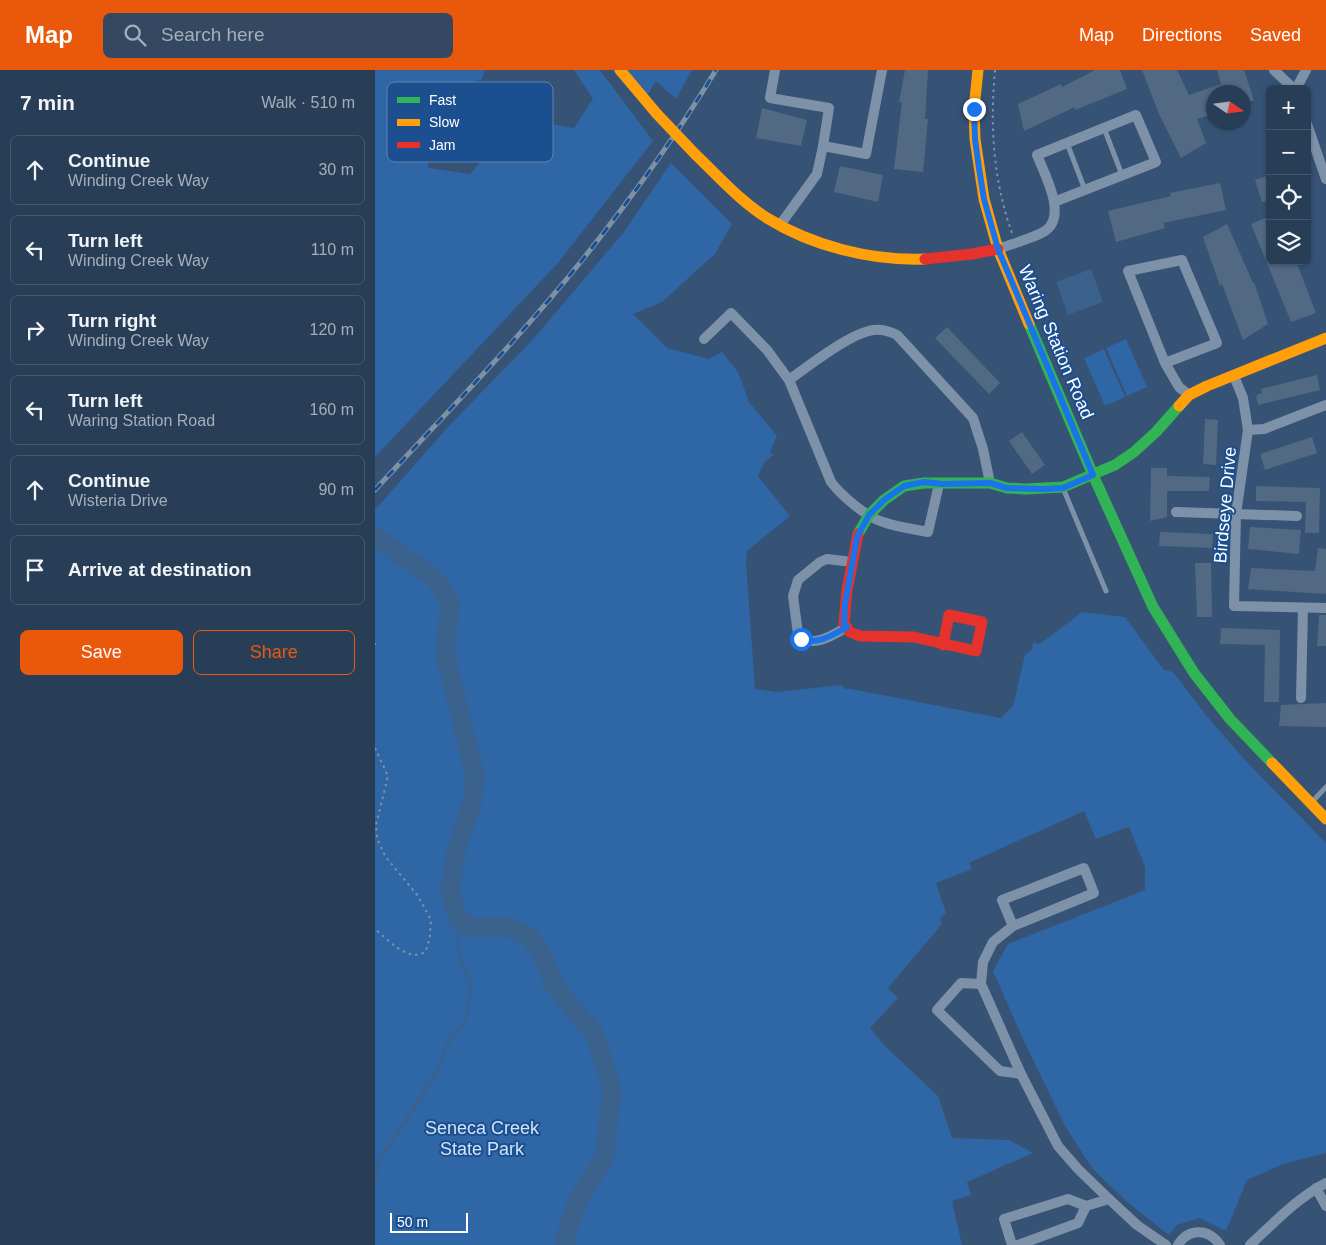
<!DOCTYPE html>
<meta charset="utf-8">
<style>
:root{--surface:#283e57;--page:#344961;--text:#f1f3f6;--muted:#a5aeba;--line:#44576d;--accent:#ea580c}
body{margin:0;font-family:Helvetica,sans-serif;background:var(--page);color:var(--text)}
.controls{position:absolute;right:15px;top:15px;display:grid;overflow:hidden;border-radius:8px;box-shadow:0 1px 4px #0004}
.controls button{width:45px;height:45px;display:grid;place-items:center;padding:0;border:0;border-bottom:1px solid var(--line);background:var(--surface);color:var(--text);font:25px sans-serif}
.compass{position:absolute;left:831px;top:15px;width:45px;height:45px;border-radius:50%;background:var(--surface);box-shadow:0 1px 4px #0004;rotate:103deg}
.scale{position:absolute;left:15px;bottom:12px;width:78px;box-sizing:border-box;padding-left:5px;border:2px solid #fff;border-top:0;font-size:14px;line-height:18px;white-space:nowrap;color:#fff;-webkit-text-stroke:4px #1b4f8f;paint-order:stroke}
.stop{position:absolute;width:15px;height:15px;margin:-11px;border:4px solid #1a73e8;border-radius:50%;background:#fff}
.stop.end{background:#1a73e8;border-color:#fff;box-shadow:0 1px 5px #0008}
.list{margin:0;padding:0;list-style:none}
h2{display:flex;justify-content:space-between;align-items:center;height:65px;margin:0;padding:0 20px;font-size:21px}
h2 small{font-size:16px;font-weight:400;color:var(--muted)}
.list li{display:grid;grid-template-columns:32px 1fr auto;gap:15px;align-items:center;box-sizing:border-box;height:70px;margin:0 10px 10px;padding:0 10px;border:1px solid var(--line);border-radius:8px}
.list b{display:block;font-size:19px;white-space:nowrap}
.list p{margin:0;font-size:16px;white-space:nowrap;color:var(--muted)}
.list em{font-size:16px;font-style:normal;color:var(--muted)}
.actions{display:flex;gap:10px;padding:15px 20px}
.actions a{flex:1;padding:11px 0;border:1px solid var(--accent);border-radius:8px;text-align:center;font-size:18px;color:var(--accent)}
.actions .main{background:var(--accent);color:#fff}
.icon{flex:none;width:28px;height:28px;fill:none;stroke:currentColor;stroke-width:2;stroke-linecap:round;stroke-linejoin:round}
.map{position:relative;flex:none;width:951px;height:1175px;overflow:hidden}
header{display:flex;align-items:center;gap:30px;box-sizing:border-box;height:70px;padding:0 25px;background:var(--accent);color:#fff}
header strong{font-size:24px}
nav{display:flex;gap:28px;margin-inline-start:auto;font-size:18px}
.search{width:350px;height:45px;background:var(--page);display:flex;align-items:center;gap:12px;box-sizing:border-box;padding:0 18px;border-radius:8px;color:var(--muted);font-size:19px}
main{display:flex}
aside{flex:1;background:var(--surface)}
.map>svg:first-child{display:block}
.green{fill:#2f66a5}
.water{fill:#3b618d}
.lines{fill:none;stroke-linecap:round;stroke-linejoin:round}
.stream{stroke:#3b618d;stroke-width:3}
.river{stroke:#3b618d;stroke-width:19}
.building{fill:#526984}
.path{stroke:#7d92a8;stroke-width:2;stroke-dasharray:2.5 4;stroke-linecap:butt}
.lane{stroke:#7d92a8;stroke-width:5}
.street{stroke:#7d92a8;stroke-width:10}
.fast{stroke:#30b455;stroke-width:11}
.slow{stroke:#ff9f0a;stroke-width:11}
.jam{stroke:#e5322d;stroke-width:11}
.rail-casing{stroke:#7e92a7;stroke-width:5}
.rail{stroke:#1b4f8f;stroke-width:3;stroke-dasharray:9;stroke-linecap:butt}
.slow-bridge{stroke:#ff9f0a;stroke-width:11}
.route{stroke:#1a73e8;stroke-width:6}
.labels{text-anchor:middle;dominant-baseline:central;stroke-width:4;stroke-linejoin:round;paint-order:stroke}
.street-label{font-size:18px;fill:#fff;stroke:#1b4f8f}
.park-label{font-size:18px;fill:#cfe3fa;stroke:#1b4f8f}
.key{fill:#1b4f8f;stroke:#5f84b1;stroke-width:1}
.key-label{font-size:14px;fill:#fff}
</style>
<header>
<strong>Map</strong>
<div class="search"><svg class="icon" aria-label="search" viewBox="0 0 24 24"><circle cx="10" cy="10" r="6"/><path d="M15 15l6 6"/></svg>Search here</div>
<nav><a>Map</a><a>Directions</a><a>Saved</a></nav>
</header>
<main>
<aside>
<h2>7 min<small>Walk · 510 m</small></h2>
<ul class="list">
<li><svg class="icon" aria-label="ahead" viewBox="0 0 24 24"><path d="M12 20V5M6 11l6-6 6 6"/></svg><div><b>Continue</b><p>Winding Creek Way</p></div><em>30 m</em></li>
<li><svg class="icon" aria-label="left" viewBox="0 0 24 24"><path d="M17 20v-9H6M10 6l-5 5 5 5"/></svg><div><b>Turn left</b><p>Winding Creek Way</p></div><em>110 m</em></li>
<li><svg class="icon" aria-label="right" viewBox="0 0 24 24"><path d="M7 20v-9h11M14 6l5 5-5 5"/></svg><div><b>Turn right</b><p>Winding Creek Way</p></div><em>120 m</em></li>
<li><svg class="icon" aria-label="left" viewBox="0 0 24 24"><path d="M17 20v-9H6M10 6l-5 5 5 5"/></svg><div><b>Turn left</b><p>Waring Station Road</p></div><em>160 m</em></li>
<li><svg class="icon" aria-label="ahead" viewBox="0 0 24 24"><path d="M12 20V5M6 11l6-6 6 6"/></svg><div><b>Continue</b><p>Wisteria Drive</p></div><em>90 m</em></li>
<li><svg class="icon" aria-label="arrive" viewBox="0 0 24 24"><path d="M6 21V4h12l-3 4 3 4H6"/></svg><div><b>Arrive at destination</b></div></li>
</ul>
<div class="actions"><a class="main">Save</a><a>Share</a></div>
</aside>
<div class="map">
<svg width="951" height="1175" viewBox="0 0 951 1175">
<rect width="100%" height="100%" fill="#365274"/>
<g class="green">
<polygon points="0,0 110,0 107,9 54,28 53,98 95,104 122,73 147,81 176,54 199,58 218,29 199,0 225,0 278,71 183,193 0,387"/>
<polygon points="237,0 317,0 301,29 281,11 267,34"/>
<polygon points="296,93 357,154 340,184 287,232 258,244 292,278 334,289 347,282 363,302 374,332 402,366 395,382 398,385 389,393 383,406 415,446 372,481 371,491 380,619 402,622 466,615 471,619 476,619 626,648 638,636 650,585 657,580 658,573 665,574 707,542 750,547 789,600 798,602 831,645 870,690 951,773 951,1083 908,1094 872,1110 851,1161 824,1148 802,1155 794,1165 751,1131 717,1098 690,1056 647,967 618,901 633,874 770,820 770,797 754,757 721,769 709,741 594,793 597,799 561,813 571,843 565,849 567,854 513,918 523,928 495,958 509,975 563,1026 577,1068 634,1070 658,1083 592,1112 596,1125 577,1131 587,1175 0,1175 0,440 71,359 160,267 248,163"/>
<polygon points="751,269 772,317 752,326 731,278"/>
<polygon points="729,279 750,327 730,336 709,288"/>
</g>
<polygon class="water" points="716,199 728,232 693,245 681,212"/>
<g class="lines">
<polyline class="stream" points="0,1109 5,1087 16,1073 62,1001 74,972 91,949 96,915 84,885 83,849"/>
<polyline class="river" points="0,466 60,509 75,532 70,583 100,706 98,729 81,780 75,823 83,849 96,857 132,857 156,868 171,893 179,914 195,936 219,962 237,1021 229,1089 204,1128 191,1165 190,1175"/>
</g>
<g class="building">
<polygon points="530,0 553,0 550,49 553,49 548,102 519,99 527,32 524,32"/>
<polygon points="720,0 745,0 752,19 700,40 700,37 649,61 643,34 686,14 687,17"/>
<polygon points="767,0 802,0 814,25 846,14 842,0 869,0 879,30 868,34 868,22 838,22 838,44 822,49 831,73 806,88 784,44"/>
<polygon points="387,38 432,50 426,76 381,68"/>
<polygon points="465,96 508,105 503,132 459,122"/>
<polygon points="895,105 895,131 887,132 880,110"/>
<polygon points="845,113 851,140 788,153 790,158 741,172 733,141 796,126 795,123"/>
<polygon points="895,146 895,191 921,191 941,243 916,252 876,154"/>
<polygon points="852,154 878,213 879,212 893,254 868,270 847,214 845,216 828,167"/>
<polygon points="572,257 625,313 614,324 560,268"/>
<polygon points="942,305 945,320 883,335 881,325 887,323 886,319"/>
<polygon points="830,349 843,350 841,395 828,394"/>
<polygon points="647,362 670,395 657,404 634,371"/>
<polygon points="937,367 942,383 890,400 885,384"/>
<polygon points="776,398 792,398 792,406 835,407 834,421 792,421 792,447 775,451"/>
<polygon points="881,416 945,418 944,463 930,463 931,432 881,431"/>
<polygon points="875,457 926,460 924,484 873,479"/>
<polygon points="785,462 838,464 837,478 784,476"/>
<polygon points="943,478 951,479 951,524 873,519 876,498 940,501"/>
<polygon points="820,493 836,493 837,547 822,547"/>
<polygon points="944,545 951,545 951,576 942,576"/>
<polygon points="846,558 905,560 904,632 889,632 890,575 845,574"/>
<polygon points="951,633 951,657 904,656 906,635"/>
</g>
<g class="lines">
<g class="path">
<path d="M 620,0 C 615,56 618,110 637,163"/>
<polyline points="0,573 0,575"/>
<path d="M 0,678 L 13,706 L 1,755 L 2,768 L 10,786 L 43,826 L 56,850 L 55,866 L 51,881 C 35,894 13,870 0,859"/>
</g>
<g class="lane">
<polyline points="729,58 747,105"/>
<polyline points="692,73 710,120"/>
<polyline points="688,418 731,521"/>
<polyline points="936,733 951,717"/>
</g>
<g class="street">
<polyline points="400,0 395,28 454,38 448,76 442,104 405,155"/>
<polyline points="899,0 919,19"/>
<polyline points="921,19 931,0"/>
<polyline points="932,54 951,109"/>
<polyline points="448,76 491,84 507,0"/>
<path d="M 623,179 C 636,174 659,168 670,161 C 693,146 669,103 662,85 L 761,45 L 781,92 L 679,132"/>
<path d="M 329,269 L 356,243 L 392,280 L 414,310 L 456,412 C 467,426 491,447 508,452 C 522,457 538,459 553,462 L 564,414"/>
<polyline points="790,293 842,273 807,190 753,201 790,293 804,317 814,325"/>
<polyline points="859,306 868,328 873,360 861,444 859,536 951,538"/>
<path d="M 414,310 C 433,296 477,262 499,260 C 508,259 514,261 522,265 L 598,348 L 608,379 L 615,413"/>
<polyline points="873,360 889,359 951,335"/>
<polyline points="801,442 922,446"/>
<path d="M 472,557 C 458,565 436,580 423,564 L 418,526 L 423,510 L 445,492 L 452,489 L 477,492"/>
<polyline points="926,628 928,538"/>
<polyline points="638,856 627,830 709,798 719,823 638,856 618,872 608,892 606,914 646,1004 683,1076 703,1099 734,1129 762,1155 791,1175"/>
<polyline points="606,914 586,913 562,940 625,1001 646,1004"/>
<polyline points="941,1118 951,1136"/>
<polyline points="637,1175 629,1149 693,1129 711,1136 734,1129"/>
<polyline points="643,1175 703,1153 711,1136"/>
<path d="M 803,1175 C 814,1157 834,1159 845,1175"/>
<path d="M 875,1175 C 899,1153 922,1128 951,1113"/>
</g>
<g class="fast">
<polyline points="654,254 718,405 778,537 819,603 855,649 897,693"/>
<polyline points="483,464 494,445 509,430 529,416 549,413 615,413 632,418 651,419 688,417 740,395 759,382 781,362 804,336"/>
</g>
<g class="slow">
<polyline points="245,0 282,44"/>
<polyline points="603,0 599,39 600,69 609,129 623,179 654,254"/>
<path d="M 320,84 C 343,106 365,131 392,148 C 437,176 496,191 550,189"/>
<polyline points="804,336 814,325 832,316 951,268"/>
<polyline points="897,693 951,749"/>
</g>
<g class="jam">
<polyline points="550,189 597,184 623,179"/>
<polyline points="483,464 472,520 469,553 475,562 485,566 539,567 601,581 607,552 574,545 568,575"/>
</g>
<g class="rail-casing">
<path id="rail" d="M 0,420 C 70,344 143,270 208,189 C 256,129 301,66 341,0"/>
</g>
<use href="#rail" class="rail"/>
<polyline class="slow-bridge" points="282,44 320,84"/>
</g>
<g class="lines">
<path class="route" d="M 426,569 C 444,575 457,565 472,557 L 469,553 L 470,534 L 482,467 L 494,445 L 509,430 L 529,416 L 549,412 L 568,414 L 615,413 L 632,418 L 670,419 L 688,418 L 718,405 L 623,179 L 609,129 L 604,98 L 600,69 L 599,39"/>
</g>
<g class="labels">
<g class="street-label">
<text transform="translate(681 272) rotate(67)">Waring Station Road</text>
<text transform="translate(850 435) rotate(-85)">Birdseye Drive</text>
</g>
<g class="park-label">
<text x="107" y="1058">Seneca Creek<tspan x="107" dy="21">State Park</tspan></text>
</g>
</g>
<rect x="12" y="12" width="166" height="80" rx="8" class="key"/>
<rect x="22" y="27" width="23" height="6" fill="#30b455"/>
<rect x="22" y="49" width="23" height="7" fill="#ff9f0a"/>
<rect x="22" y="72" width="23" height="6" fill="#e5322d"/>
<g class="key-label">
<text x="54" y="35">Fast</text>
<text x="54" y="57">Slow</text>
<text x="54" y="80">Jam</text>
</g>
</svg>
<div class="controls">
<button>+</button>
<button>−</button>
<button><svg class="icon" aria-label="locate" viewBox="0 0 24 24"><circle cx="12" cy="12" r="6"/><path d="M12 2v4M12 18v4M2 12h4M18 12h4"/></svg></button>
<button><svg class="icon" aria-label="layers" viewBox="0 0 24 24"><path d="M12 4l9 5-9 5-9-5zM3 14l9 5 9-5"/></svg></button>
</div>
<svg class="compass" viewBox="-18 -18 36 36"><path d="M0-13l5 13h-10z" fill="#e53935"/><path d="M0 13l5-13h-10z" fill="#a5aeba"/></svg>
<div class="scale">50 m</div>
<div class="stop" style="left:426px;top:569px"></div>
<div class="stop end" style="left:599px;top:39px"></div>
</div>
</main>
